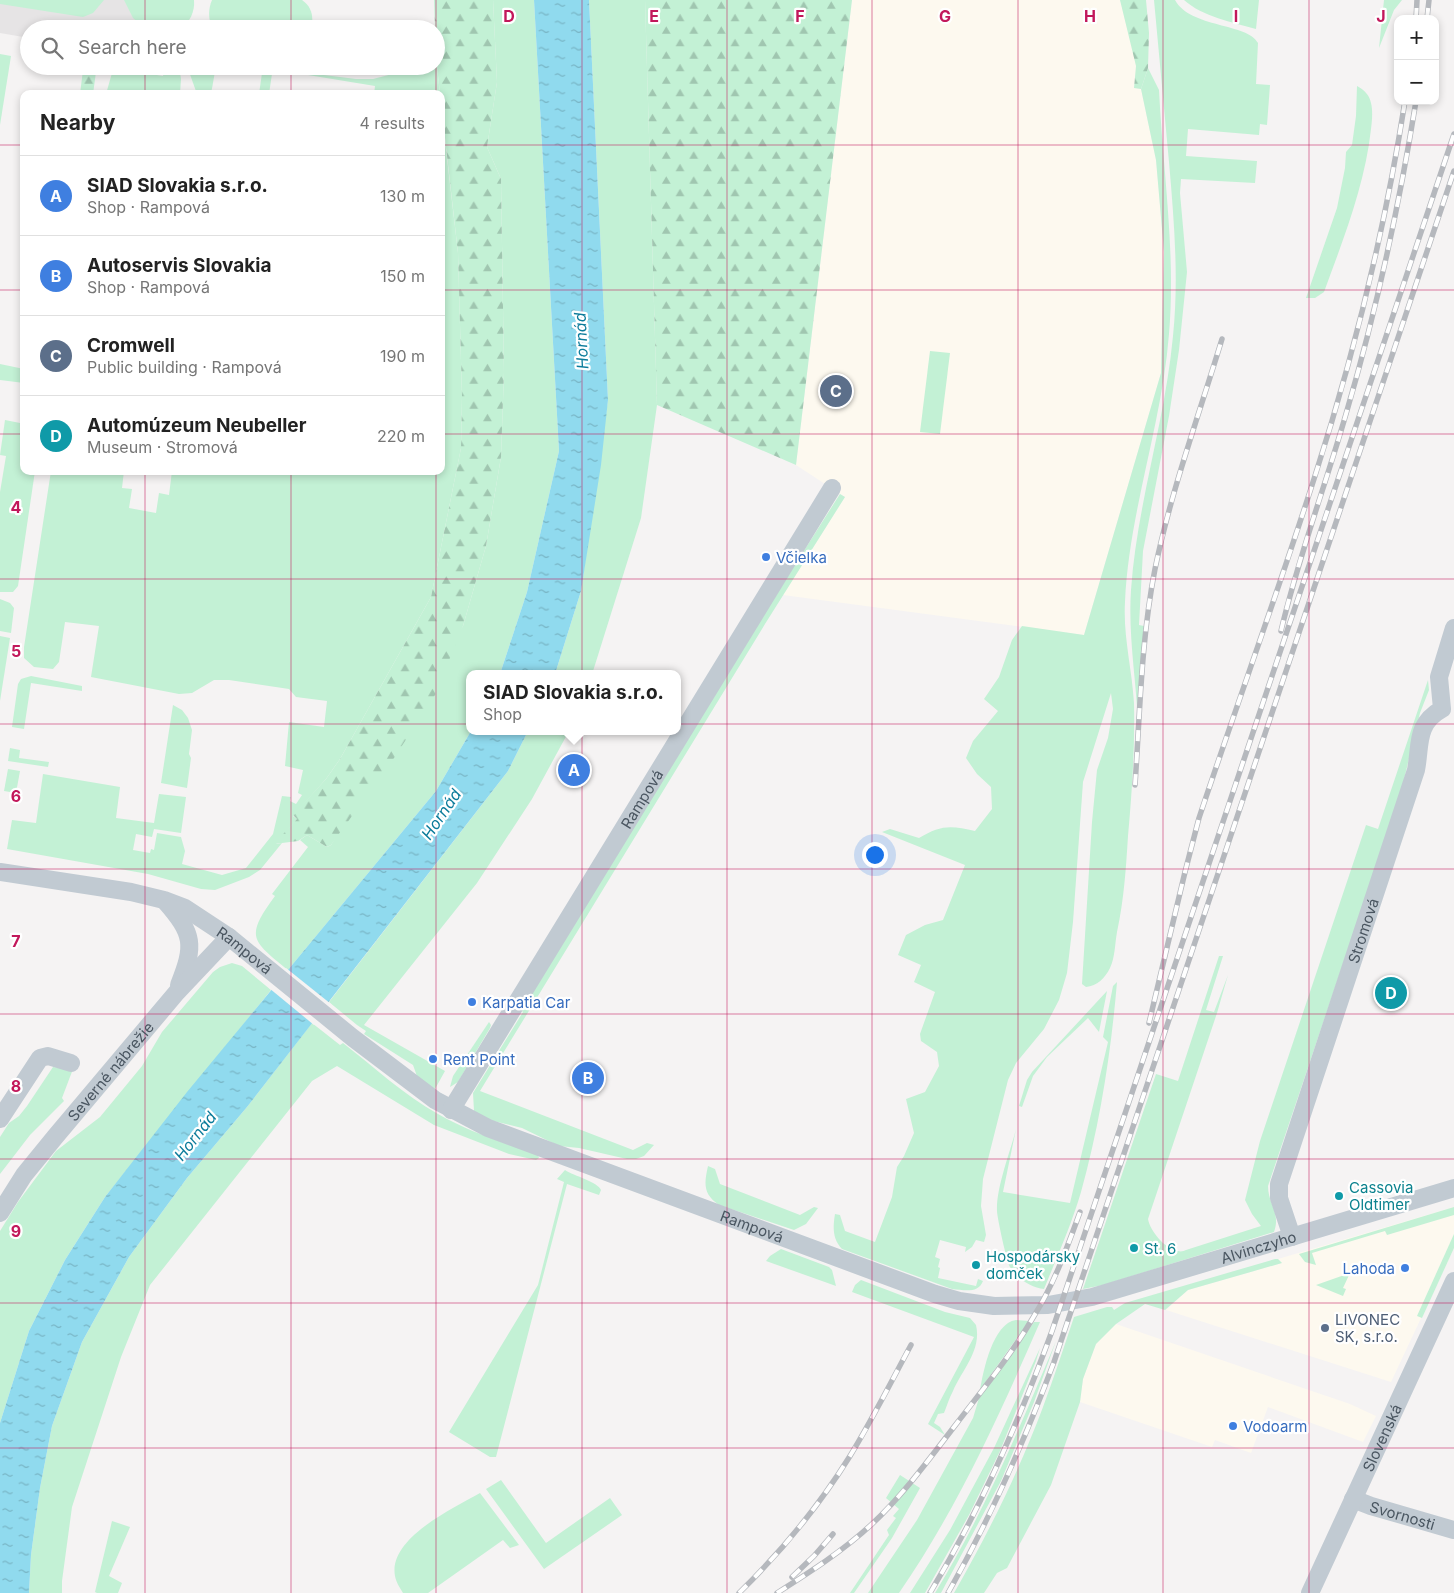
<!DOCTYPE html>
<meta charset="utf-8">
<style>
:root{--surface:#fff;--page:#f6f6f6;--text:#222;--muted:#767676;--line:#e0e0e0;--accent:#0b8043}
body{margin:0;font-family:Inter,sans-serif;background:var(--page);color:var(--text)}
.controls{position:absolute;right:15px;top:15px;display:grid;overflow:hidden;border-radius:10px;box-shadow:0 2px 8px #0003}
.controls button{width:45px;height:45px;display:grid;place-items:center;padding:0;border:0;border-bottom:1px solid var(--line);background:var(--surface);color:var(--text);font:25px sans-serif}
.you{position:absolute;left:874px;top:854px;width:18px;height:18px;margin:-12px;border:4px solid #fff;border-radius:50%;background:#1a73e8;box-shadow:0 0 0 8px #1a73e833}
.badge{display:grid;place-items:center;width:32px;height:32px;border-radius:50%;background:var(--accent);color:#fff;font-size:16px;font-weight:700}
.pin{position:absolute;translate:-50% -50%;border:2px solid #fff;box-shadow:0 1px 5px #0006}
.popup{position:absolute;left:466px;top:670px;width:215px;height:65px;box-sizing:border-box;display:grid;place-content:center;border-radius:10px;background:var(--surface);filter:drop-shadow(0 1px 4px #0005);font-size:16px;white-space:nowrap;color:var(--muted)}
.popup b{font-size:19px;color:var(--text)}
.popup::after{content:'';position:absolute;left:50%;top:100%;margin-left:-10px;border:10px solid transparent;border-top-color:var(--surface)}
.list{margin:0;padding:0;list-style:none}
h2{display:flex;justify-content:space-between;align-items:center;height:65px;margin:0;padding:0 20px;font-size:21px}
h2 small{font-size:16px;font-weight:400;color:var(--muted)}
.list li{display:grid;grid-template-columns:32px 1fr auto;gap:15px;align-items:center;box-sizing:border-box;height:80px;padding:0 20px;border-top:1px solid var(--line)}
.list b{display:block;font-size:19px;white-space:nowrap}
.list p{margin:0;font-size:16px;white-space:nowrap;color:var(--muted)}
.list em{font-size:16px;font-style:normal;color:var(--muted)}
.icon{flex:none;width:28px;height:28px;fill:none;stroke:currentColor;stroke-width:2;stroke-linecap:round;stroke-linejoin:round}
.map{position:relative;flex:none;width:1454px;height:1593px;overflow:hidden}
.search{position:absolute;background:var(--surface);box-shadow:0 2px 8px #0003;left:20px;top:20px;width:425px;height:55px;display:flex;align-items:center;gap:12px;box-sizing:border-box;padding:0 18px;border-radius:28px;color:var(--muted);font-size:19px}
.panel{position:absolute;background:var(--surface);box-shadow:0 2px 8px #0003;left:20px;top:90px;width:425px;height:385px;border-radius:10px}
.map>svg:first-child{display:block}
.commercial{fill:#fdf9ef}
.education{fill:#e6e4e5}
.grass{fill:#c3f1d5}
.forest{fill:url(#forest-firs)}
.water{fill:url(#water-ripples)}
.pier{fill:#f5f3f3}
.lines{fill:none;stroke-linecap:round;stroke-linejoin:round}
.minor{stroke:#c1cad2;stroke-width:18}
.rail-casing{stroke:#b5b8bd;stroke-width:5.5}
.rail{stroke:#fff;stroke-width:4;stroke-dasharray:11;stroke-linecap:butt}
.grid{fill:none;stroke:#c2185b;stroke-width:1;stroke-opacity:0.55}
.shop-dot{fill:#3f7fe0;stroke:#fff;stroke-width:2}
.culture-dot{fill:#0f9aa8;stroke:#fff;stroke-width:2}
.service-dot{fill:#5c6f8a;stroke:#fff;stroke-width:2}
.labels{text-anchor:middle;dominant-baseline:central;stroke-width:4.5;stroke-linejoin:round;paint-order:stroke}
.shop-label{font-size:15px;fill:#366cbe;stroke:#fff;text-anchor:start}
.street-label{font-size:15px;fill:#4a5661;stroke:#fff}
.culture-label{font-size:15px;fill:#0d838f;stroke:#fff;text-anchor:start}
.service-label{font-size:15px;fill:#4e5e75;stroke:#fff;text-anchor:start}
.water-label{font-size:16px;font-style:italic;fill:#0c7c9b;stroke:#fff}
.grid-label{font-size:16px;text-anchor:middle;font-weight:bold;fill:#c2185b;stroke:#fff;stroke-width:4.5;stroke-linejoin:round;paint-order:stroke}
</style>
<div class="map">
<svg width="1454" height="1593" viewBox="0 0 1454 1593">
<defs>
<pattern id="forest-firs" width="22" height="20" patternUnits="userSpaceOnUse" patternTransform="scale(1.25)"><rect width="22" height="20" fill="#c3f1d5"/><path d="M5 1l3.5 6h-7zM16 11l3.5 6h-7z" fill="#a0c6b0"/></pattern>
<pattern id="water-ripples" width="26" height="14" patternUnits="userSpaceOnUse" patternTransform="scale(1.25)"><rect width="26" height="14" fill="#90daee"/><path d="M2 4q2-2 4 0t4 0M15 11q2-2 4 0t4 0" fill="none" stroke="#78b4c4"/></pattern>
</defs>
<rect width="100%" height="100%" fill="#f5f3f3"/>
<g class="commercial">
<polygon points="852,0 1120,0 1137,66 1134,88 1141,89 1156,160 1164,252 1161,373 1084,635 783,595 845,497 796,465"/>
<polygon points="1454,1207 1454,1248 1391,1382 1166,1310 1188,1290 1282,1263 1278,1259"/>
<polygon points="1116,1324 1350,1404 1376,1416 1363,1442 1268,1407 1251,1453 1215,1440 1212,1447 1080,1402 1083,1379 1096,1344"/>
</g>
<polygon class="education" points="0,0 151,0 147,29 104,22 93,29 29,29 29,38 0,33"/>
<g class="grass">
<polygon points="0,0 104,0 93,13 83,17 0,4"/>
<path d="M 124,0 L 194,0 C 195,12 190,22 180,29 L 146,29 L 133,18 Z"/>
<path d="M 212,0 L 302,0 C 312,7 314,17 311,29 L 213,29 C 208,20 208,9 212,0 Z"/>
<path d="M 493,0 L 534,0 L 559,451 L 527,592 L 500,674 L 470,674 L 471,731 L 436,791 L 288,970 C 251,940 245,937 275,896 L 272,894 L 308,847 L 300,840 L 307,835 L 327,847 L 331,845 L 463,626 L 486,546 L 501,457 L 504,372 L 501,179 L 487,147 L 497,82 Z"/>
<polygon points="589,0 645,0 657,405 641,518 594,668 592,674 555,674 581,591 608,400"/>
<path d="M 1154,0 L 1175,0 C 1190,28 1248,23 1258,43 L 1256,84 L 1270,85 L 1267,125 L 1260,124 L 1259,135 L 1188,129 L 1186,156 L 1257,161 L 1255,183 L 1181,179 L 1180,193 L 1187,272 L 1179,350 L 1169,416 L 1143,551 L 1139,625 L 1144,626 L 1138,722 C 1136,679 1128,634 1131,590 C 1137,504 1165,422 1173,336 C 1179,278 1174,220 1169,162 C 1164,108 1159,54 1154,0 Z"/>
<path d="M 1184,0 L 1259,0 L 1256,29 C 1232,22 1203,17 1184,0 Z"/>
<polygon points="1384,0 1402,0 1394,10 1379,48"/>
<polygon points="0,54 11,56 0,125"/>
<polygon points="436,58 440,94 374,94 375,86 308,75 308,73 356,79 373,79 404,71 410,66 436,66"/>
<polygon points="114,66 132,66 132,71 163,76 165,66 179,66 181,79 180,94 106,94"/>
<polygon points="187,66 216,66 211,94 197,94"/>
<polygon points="263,66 273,67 269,94 259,94"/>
<path d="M 1148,68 L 1159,90 C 1163,172 1176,253 1169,334 C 1162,425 1129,511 1125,602 C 1123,636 1132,669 1134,703 C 1135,747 1132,792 1128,836 C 1126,868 1124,900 1117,932 C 1115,943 1115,958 1110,968 C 1105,978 1097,986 1086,987 L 1082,984 L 1092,822 L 1097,770 L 1108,738 L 1113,709 L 1111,693 L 1083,782 L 1073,922 L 1067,973 L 1059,1000 L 1044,1029 L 1016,1063 L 1008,1080 L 983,1179 L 981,1206 L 986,1235 L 984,1242 L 976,1240 L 972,1247 L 965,1252 L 966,1247 L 940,1240 L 935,1257 L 940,1259 L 938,1267 L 940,1268 L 938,1278 L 976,1286 L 978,1279 L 983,1281 C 978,1294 964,1290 952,1289 L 842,1249 C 832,1239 833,1226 835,1214 L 840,1215 L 845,1231 L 875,1242 L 892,1197 L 897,1167 L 904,1156 L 914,1133 L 906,1099 L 925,1092 L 939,1066 L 937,1052 L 921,1041 L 920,1034 L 935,992 L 914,982 L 921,965 L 898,955 L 906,935 L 925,925 L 943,920 L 965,865 L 882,832 L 890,829 L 919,838 C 940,825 951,825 975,831 L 992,809 L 991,787 L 977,774 L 966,758 L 973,741 L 998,711 L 984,699 L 999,677 L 1012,640 L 1022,626 L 1084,635 L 1161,373 L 1164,252 L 1156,160 L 1141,89 Z"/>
<path d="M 1357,86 C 1364,90 1369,94 1371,103 C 1373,111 1372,121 1371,129 C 1365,185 1343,240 1324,292 L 1315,298 L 1306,298 L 1337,208 L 1345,168 L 1346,152 L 1352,145 L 1356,116 Z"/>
<polygon points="441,106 458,253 462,397 461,448 431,597 340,759 326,779 293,816 297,819 276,844 282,843 260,870 249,877 215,890 201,889 148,874 7,849 12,820 36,823 43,774 120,787 116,818 154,823 159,794 186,797 181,833 154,829 152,837 136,834 133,850 150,853 151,849 154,850 157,833 181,837 185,851 182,864 222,875 246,868 273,834 282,796 291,797 290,801 296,804 302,795 298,793 303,770 285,766 289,722 324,727 327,701 296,697 289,689 229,680 214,680 192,693 179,694 91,677 99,626 65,622 59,662 53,669 34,667 24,658 24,647 51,471 124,471 122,488 132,489 129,508 156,513 159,493 169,495 172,471 441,471"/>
<polygon points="930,351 950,353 940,434 920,432"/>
<polygon points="0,364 24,369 24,383 0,380"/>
<polygon points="22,413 24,414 24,471 35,471 18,586 13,592 0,592 0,492 6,456 0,455 5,420 20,423"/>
<polygon points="840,494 845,497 765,624 480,1091 633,1150 647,1143 654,1145 644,1156 636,1159 627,1159 579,1148 559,1146 522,1128 485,1119 474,1111 473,1093 523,1012 521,1010 753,631"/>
<polygon points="0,599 10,603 14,608 11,633 0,631"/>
<polygon points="0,636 10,638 0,701"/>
<polygon points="31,676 82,686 82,691 31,683 24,729 12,727 18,684 21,679"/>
<path d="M 1428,680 L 1429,690 L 1420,713 L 1401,792 L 1268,1186 C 1268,1204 1281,1213 1274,1232 L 1103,1285 L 1083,1289 L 1156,1074 L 1178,1081 L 1219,956 L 1223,956 L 1206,1010 L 1214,1012 L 1228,975 L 1217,1013 L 1148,1219 C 1150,1231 1165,1249 1178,1251 C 1181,1252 1184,1251 1186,1250 L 1261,1226 L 1252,1214 L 1245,1200 L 1260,1141 L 1366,825 L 1378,829 Z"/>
<polygon points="173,705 182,710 188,718 192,730 189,754 191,758 187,788 161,783"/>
<polygon points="528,731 569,731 532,799 477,883 364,1025 445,1071 435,1089 418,1079 413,1065 364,1034 366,1031 357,1025 329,1002 508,771"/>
<polygon points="10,748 20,750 19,758 49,762 48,767 8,761"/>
<polygon points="8,769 20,771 16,793 4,791"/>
<polygon points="232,963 242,966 271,990 105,1197 65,1260 29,1331 0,1423 0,1231 18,1202 56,1151 100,1117 142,1066 162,1032 213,972 220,967"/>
<path d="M 1117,982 C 1111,1053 1100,1124 1081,1192 C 1071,1226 1057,1257 1044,1289 C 1032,1288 1017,1279 1010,1267 C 1007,1263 997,1217 997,1211 C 996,1188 1010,1153 1016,1129 L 1003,1192 L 1070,1203 L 1108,1042 L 1103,1037 L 1113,986 Z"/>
<polygon points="1107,991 1099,1032 1088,1018 1047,1057 1033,1076 1022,1107 1019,1106 1027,1080 1032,1072"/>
<polygon points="489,1022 491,1025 490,1028 458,1082 450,1087 453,1076"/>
<path d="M 312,1023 L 340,1045 L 343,1043 C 374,1067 404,1095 438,1114 C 469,1132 505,1143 538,1155 L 539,1158 L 536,1160 L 509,1154 L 434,1125 L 337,1066 L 312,1081 L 150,1285 L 121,1357 L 72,1507 L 62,1581 L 62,1593 L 29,1593 L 31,1555 L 40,1488 L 52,1426 L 82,1342 L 129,1257 L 187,1178 L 247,1107 Z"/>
<polygon points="53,1067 73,1069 62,1098 64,1101 30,1135 0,1174 0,1137 9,1123 19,1116 27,1106"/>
<path d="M 708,1166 L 715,1169 L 720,1184 L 800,1215 L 814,1207 L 818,1208 L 806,1224 L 794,1230 L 719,1205 C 703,1194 704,1184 708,1166 Z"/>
<path d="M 565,1170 C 574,1176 598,1182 601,1190 L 599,1195 L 567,1184 L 496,1457 L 490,1457 L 449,1432 L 538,1285 L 564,1182 L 557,1179 Z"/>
<polygon points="1454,1207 1454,1215 1387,1235 1385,1231 1312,1253 1316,1265 1305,1262 1299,1254"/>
<polygon points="1454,1234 1454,1248 1422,1318 1417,1316"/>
<polygon points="781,1249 829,1267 832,1270 836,1286 766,1261 770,1256"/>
<path d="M 1275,1259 L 1278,1259 L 1282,1263 L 1188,1290 L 1165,1310 L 1145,1304 L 1116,1324 L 1096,1344 L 1083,1379 L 1080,1402 L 1051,1485 L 1007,1568 L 997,1573 L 984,1593 L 954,1593 C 988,1534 1019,1471 1043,1407 C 1054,1377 1064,1347 1074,1317 L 1107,1307 L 1112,1307 L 1114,1310 L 1125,1303 Z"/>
<polygon points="1350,1273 1343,1288 1346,1289 1343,1296 1316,1285"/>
<path d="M 861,1280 L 945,1312 L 970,1318 L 976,1325 C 982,1350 962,1370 953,1391 C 949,1398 947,1406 944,1413 L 938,1414 L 934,1423 L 940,1427 L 945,1435 L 928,1424 L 974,1337 L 852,1292 L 855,1285 Z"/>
<path d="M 1016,1320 L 1029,1321 L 980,1390 C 983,1371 993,1323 1016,1320 Z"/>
<path d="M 1034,1322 L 1040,1322 C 999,1416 957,1509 899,1593 L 868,1593 L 917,1520 L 973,1418 L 979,1398 L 1015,1350 Z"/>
<path d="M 1056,1341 L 1034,1402 L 1001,1481 L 941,1593 L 935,1593 C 984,1513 1020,1427 1056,1341 Z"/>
<polygon points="1040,1348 1036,1361 1000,1451 969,1515 925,1593 910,1593 950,1530 994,1448"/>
<polygon points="900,1475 920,1488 892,1538 854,1593 850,1593 889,1535 887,1530 896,1518 893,1516 899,1509 886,1498"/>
<polygon points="501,1480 546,1543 610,1498 622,1515 544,1569 486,1489"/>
<path d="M 480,1493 L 519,1545 L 510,1548 L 503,1540 L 428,1593 L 403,1593 C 400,1588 396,1582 395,1576 C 388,1538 454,1508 480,1493 Z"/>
<polygon points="112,1521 130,1527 109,1576 122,1583 118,1593 97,1593 95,1592"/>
</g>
<g class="forest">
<polygon points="434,0 493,0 497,82 487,147 501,179 504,372 501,457 486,546 463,626 435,695 394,758 331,845 327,847 307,835 298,841 274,844 297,819 293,815 326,779 340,759 431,597 461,448 462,397 458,253 436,58"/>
<polygon points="645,0 852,0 796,465 657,405"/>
<polygon points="1120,0 1146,0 1149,33 1148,68 1141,89 1134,88 1136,66"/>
<polygon points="83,70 96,72 93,94 80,94"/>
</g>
<g class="water">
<polygon points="534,0 589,0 608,400 601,465 581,591 555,674 500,674 527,592 559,451"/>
<polygon points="471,731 528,731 508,771 247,1107 187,1178 129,1257 82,1342 52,1426 40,1488 31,1555 29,1593 0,1593 0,1423 29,1331 65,1260 105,1197 187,1092 436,791"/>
</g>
<polygon class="pier" points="286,968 331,1004 314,1025 269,988"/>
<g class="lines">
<g class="minor">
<path id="s1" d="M 0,872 L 131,892 L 164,900 L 185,908 L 229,937 L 353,1038 L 435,1100 L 488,1128 L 935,1294 L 959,1301 L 994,1306 L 1048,1305 L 1092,1297 L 1454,1188"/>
<path d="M 165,901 C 194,934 195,945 179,985"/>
<path id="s2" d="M 451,1110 L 832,488"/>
<polyline points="0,1119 40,1058 48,1056 71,1063"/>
<path id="s3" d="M 0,1213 L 24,1175 L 55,1137 L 177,992 L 229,937"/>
<path id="s4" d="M 1292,1237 L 1279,1198 L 1279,1184 L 1416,770 C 1421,745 1415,724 1442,709 L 1439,677 L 1454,628"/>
<path id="s5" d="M 1353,1499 L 1371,1506 L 1454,1530"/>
<path id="s6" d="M 1310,1593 L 1454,1281"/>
</g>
<g class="rail-casing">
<g id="rail">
<polyline points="1416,19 1417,0"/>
<polyline points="1427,19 1429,0"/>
<path d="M 1281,631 C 1298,558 1325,487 1346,414 C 1376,312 1399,207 1416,101"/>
<path d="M 1135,785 C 1140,713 1141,640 1155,569 C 1171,491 1199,415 1222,339"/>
<path d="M 1149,1023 L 1185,872 L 1199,818 C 1237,704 1278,592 1314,479 C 1354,355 1385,229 1405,101"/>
<polyline points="792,1577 814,1556 833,1534"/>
<path d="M 739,1593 C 781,1552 819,1506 850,1456 C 872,1420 891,1382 911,1345"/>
<path d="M 777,1593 C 810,1572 843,1551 872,1524 C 904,1494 930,1458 957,1423 C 984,1388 1012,1354 1034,1316 C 1054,1284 1067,1248 1080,1212"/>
<path d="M 930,1593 C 980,1510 1019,1422 1052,1331 L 1454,134"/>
<path d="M 948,1593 C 990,1519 1024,1442 1054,1362 L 1454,171"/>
</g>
</g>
<use href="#rail" class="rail"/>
</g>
<path class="grid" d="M 145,0 L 145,29M 291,0 L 291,29M 436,0 L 436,29M 582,0 L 582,1593M 727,0 L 727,1593M 872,0 L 872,1593M 1018,0 L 1018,1593M 1163,0 L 1163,1593M 1309,0 L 1309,1593M 145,66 L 145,94M 291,66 L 291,94M 436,66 L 436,94M 0,145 L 24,145M 441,145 L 1454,145M 0,290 L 24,290M 441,290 L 1454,290M 0,434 L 24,434M 441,434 L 1454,434M 145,471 L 145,1593M 291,471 L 291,1593M 436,471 L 436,1593M 0,579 L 1454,579M 0,724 L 1454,724M 0,869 L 1454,869M 0,1014 L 1454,1014M 0,1159 L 1454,1159M 0,1303 L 1454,1303M 0,1448 L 1454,1448"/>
<g class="shop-dot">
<circle cx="766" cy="557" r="5"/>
<circle cx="472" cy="1002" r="5"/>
<circle cx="433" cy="1059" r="5"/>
<circle cx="1405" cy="1268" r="5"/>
<circle cx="1233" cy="1426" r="5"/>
</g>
<g class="culture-dot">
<circle cx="1339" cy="1196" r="5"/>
<circle cx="1134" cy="1248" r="5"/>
<circle cx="976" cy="1265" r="5"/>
</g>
<circle class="service-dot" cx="1325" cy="1328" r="5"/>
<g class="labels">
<g class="shop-label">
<text x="776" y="557">Včielka</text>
<text x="482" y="1002">Karpatia Car</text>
<text x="443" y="1059">Rent Point</text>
<text x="1395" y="1268" text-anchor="end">Lahoda</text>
<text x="1243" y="1426">Vodoarm</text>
</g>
<g class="street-label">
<text stroke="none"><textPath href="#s2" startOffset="365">Rampová</textPath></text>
<text stroke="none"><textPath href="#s4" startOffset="322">Stromová</textPath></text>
<text stroke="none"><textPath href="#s1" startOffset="262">Rampová</textPath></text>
<text stroke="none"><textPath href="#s3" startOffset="180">Severné nábrežie</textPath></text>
<text stroke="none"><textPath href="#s1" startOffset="846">Rampová</textPath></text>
<text stroke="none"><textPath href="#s1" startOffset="1374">Alvinczyho</textPath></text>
<text stroke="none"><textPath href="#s6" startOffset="171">Slovenská</textPath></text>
<text stroke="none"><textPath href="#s5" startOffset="52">Svornosti</textPath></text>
</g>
<g class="culture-label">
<text x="1349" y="1187">Cassovia<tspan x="1349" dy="17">Oldtimer</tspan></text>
<text x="1144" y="1248">St. 6</text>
<text x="986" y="1256">Hospodársky<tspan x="986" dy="17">domček</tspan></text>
</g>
<g class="service-label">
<text x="1335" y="1319">LIVONEC<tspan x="1335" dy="17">SK, s.r.o.</tspan></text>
</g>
<g class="water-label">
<text transform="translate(581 341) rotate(-93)">Hornád</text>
<text transform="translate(441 814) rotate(-56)">Hornád</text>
<text transform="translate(195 1136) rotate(-52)">Hornád</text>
</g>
</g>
<g class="grid-label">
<text x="509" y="22">D</text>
<text x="654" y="22">E</text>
<text x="800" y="22">F</text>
<text x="945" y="22">G</text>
<text x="1090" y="22">H</text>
<text x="1236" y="22">I</text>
<text x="1381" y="22">J</text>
<text x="16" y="513">4</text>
<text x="16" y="657">5</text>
<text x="16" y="802">6</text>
<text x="16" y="947">7</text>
<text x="16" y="1092">8</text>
<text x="16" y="1237">9</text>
</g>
</svg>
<div class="controls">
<button>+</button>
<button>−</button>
</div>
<div class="you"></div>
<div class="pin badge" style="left:574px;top:770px;background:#3f7fe0">A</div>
<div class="popup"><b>SIAD Slovakia s.r.o.</b>Shop</div>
<div class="pin badge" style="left:588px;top:1078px;background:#3f7fe0">B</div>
<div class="pin badge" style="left:836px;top:391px;background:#5c6f8a">C</div>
<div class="pin badge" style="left:1391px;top:993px;background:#0f9aa8">D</div>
<div class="search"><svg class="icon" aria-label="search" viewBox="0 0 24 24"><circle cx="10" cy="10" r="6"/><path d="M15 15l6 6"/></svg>Search here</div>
<section class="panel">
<h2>Nearby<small>4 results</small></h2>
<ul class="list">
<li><span class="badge" style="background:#3f7fe0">A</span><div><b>SIAD Slovakia s.r.o.</b><p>Shop · Rampová</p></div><em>130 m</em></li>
<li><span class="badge" style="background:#3f7fe0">B</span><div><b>Autoservis Slovakia</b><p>Shop · Rampová</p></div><em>150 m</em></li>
<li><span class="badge" style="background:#5c6f8a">C</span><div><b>Cromwell</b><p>Public building · Rampová</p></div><em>190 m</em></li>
<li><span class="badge" style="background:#0f9aa8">D</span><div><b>Automúzeum Neubeller</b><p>Museum · Stromová</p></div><em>220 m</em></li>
</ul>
</section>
</div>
